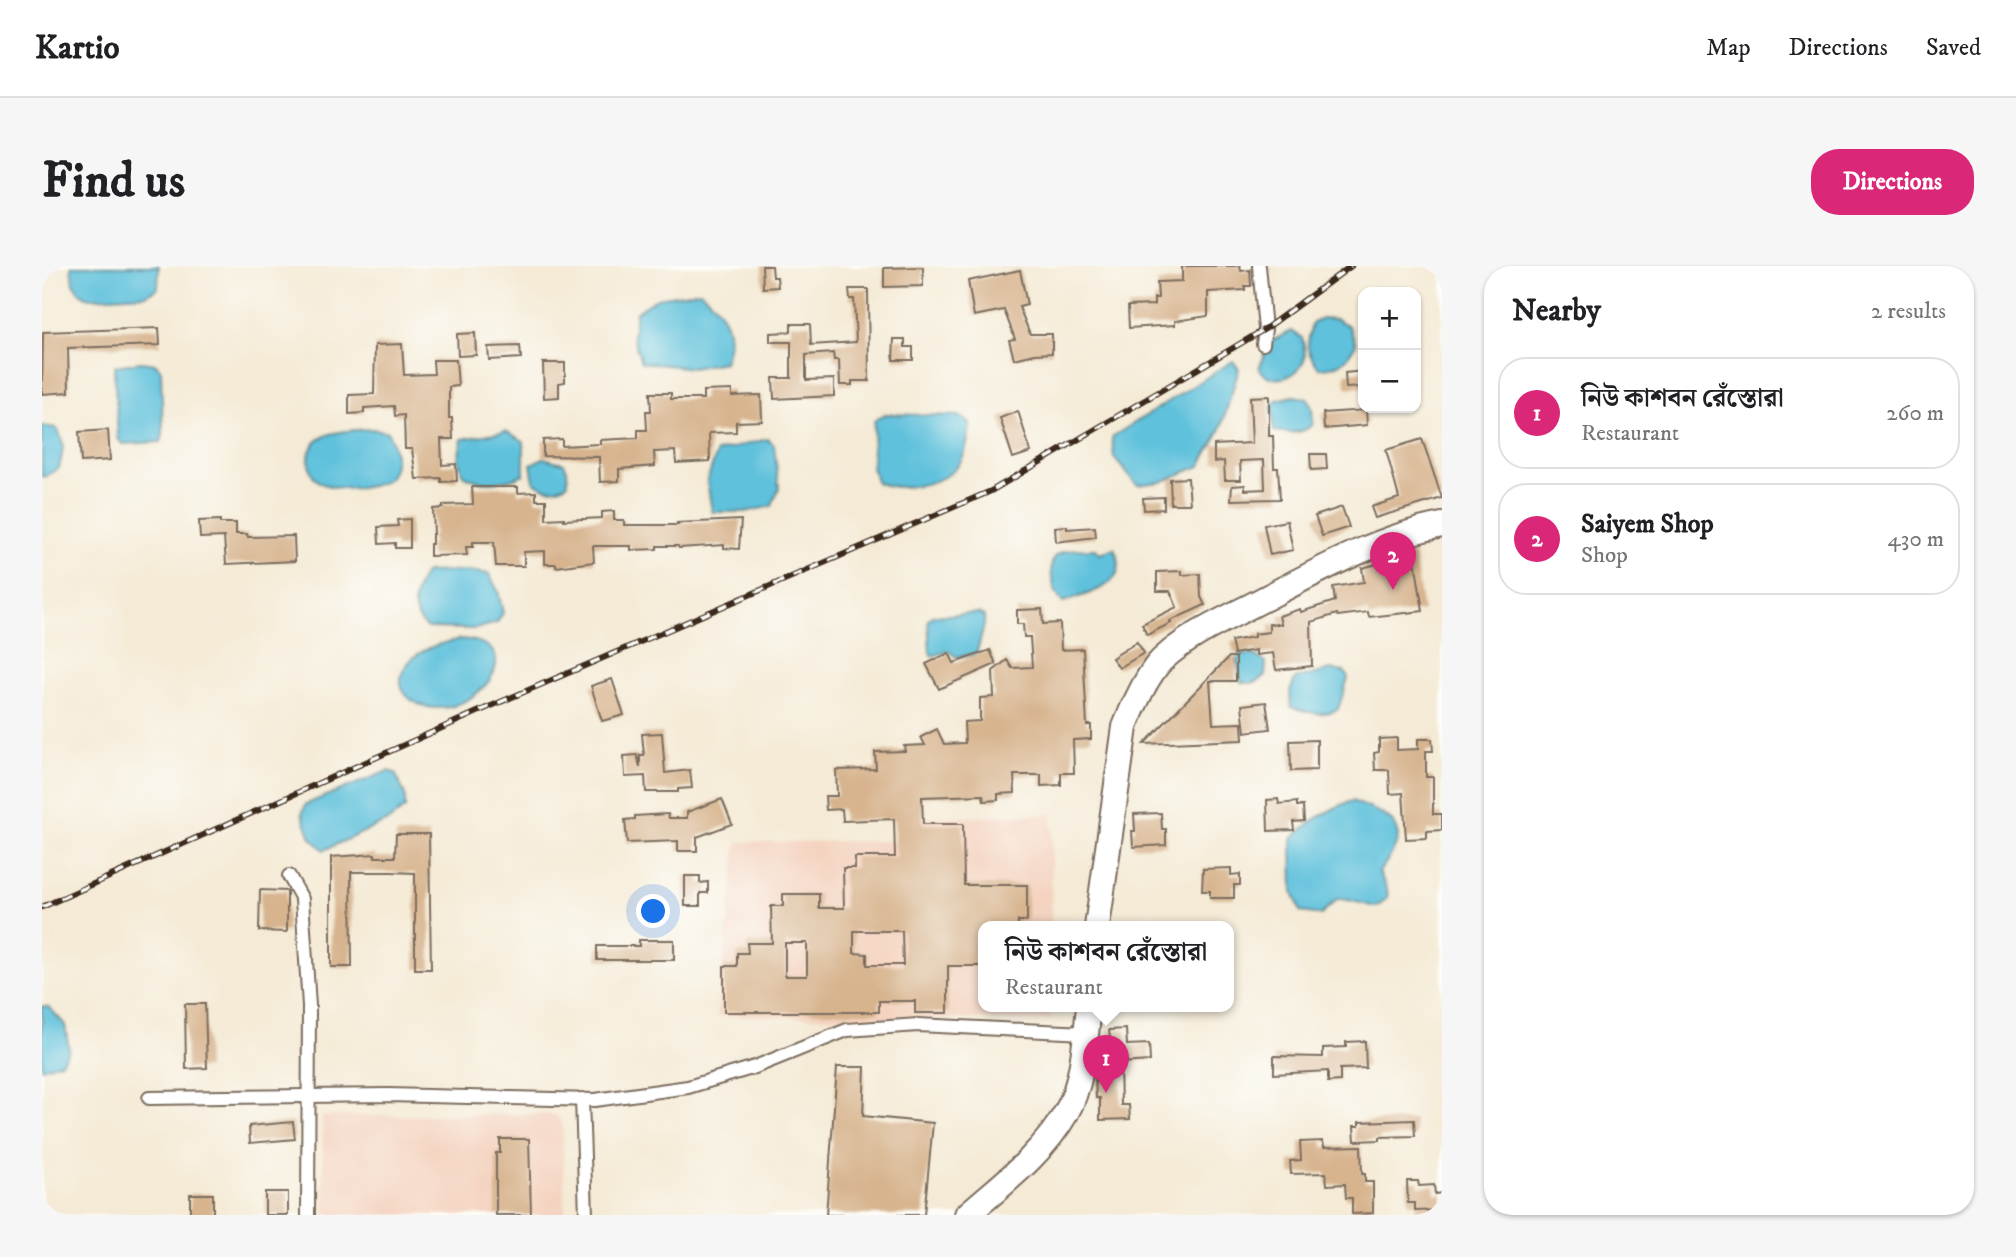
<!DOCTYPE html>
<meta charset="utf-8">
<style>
:root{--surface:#fff;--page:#f6f6f6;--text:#202124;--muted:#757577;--line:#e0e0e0;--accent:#db2777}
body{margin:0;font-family:"IM FELL DW Pica","Noto Serif Bengali",serif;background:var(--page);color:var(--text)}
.controls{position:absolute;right:21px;top:21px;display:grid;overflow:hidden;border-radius:14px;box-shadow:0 2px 5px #0004}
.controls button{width:63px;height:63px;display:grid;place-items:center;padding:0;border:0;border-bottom:2px solid var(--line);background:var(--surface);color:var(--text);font:35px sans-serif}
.you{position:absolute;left:612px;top:646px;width:24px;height:24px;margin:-18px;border:5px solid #fff;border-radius:50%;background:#1a73e8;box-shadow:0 0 0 10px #1a73e833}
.badge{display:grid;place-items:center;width:46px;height:46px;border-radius:50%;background:var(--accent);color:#fff;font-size:23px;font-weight:700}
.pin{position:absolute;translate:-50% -58px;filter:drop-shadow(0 2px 4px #0008)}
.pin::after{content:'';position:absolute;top:37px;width:24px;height:21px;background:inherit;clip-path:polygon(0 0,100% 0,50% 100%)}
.popup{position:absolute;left:936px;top:655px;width:256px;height:91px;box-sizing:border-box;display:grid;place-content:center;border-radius:14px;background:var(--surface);filter:drop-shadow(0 2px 5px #0005);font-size:23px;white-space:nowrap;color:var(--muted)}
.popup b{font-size:26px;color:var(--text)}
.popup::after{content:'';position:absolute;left:50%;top:100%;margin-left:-14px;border:14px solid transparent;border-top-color:var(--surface)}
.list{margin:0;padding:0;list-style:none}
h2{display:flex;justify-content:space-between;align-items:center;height:91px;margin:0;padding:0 28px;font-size:30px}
h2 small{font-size:23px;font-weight:400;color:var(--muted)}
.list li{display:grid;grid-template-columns:46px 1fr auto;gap:21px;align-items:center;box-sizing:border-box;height:112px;margin:0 14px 14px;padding:0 14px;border:2px solid var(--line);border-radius:28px}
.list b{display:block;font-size:26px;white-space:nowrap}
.list p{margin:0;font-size:23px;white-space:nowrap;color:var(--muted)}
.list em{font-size:23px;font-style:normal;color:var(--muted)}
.map{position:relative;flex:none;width:1400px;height:949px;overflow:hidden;border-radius:28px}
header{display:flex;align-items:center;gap:42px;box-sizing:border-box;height:98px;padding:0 35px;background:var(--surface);border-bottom:2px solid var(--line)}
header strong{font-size:33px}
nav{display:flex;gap:38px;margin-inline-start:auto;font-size:24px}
.intro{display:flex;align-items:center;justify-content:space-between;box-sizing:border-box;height:168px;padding:0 42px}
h1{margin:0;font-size:49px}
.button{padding:18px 32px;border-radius:28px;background:var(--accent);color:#fff;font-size:24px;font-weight:700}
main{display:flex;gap:42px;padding:0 42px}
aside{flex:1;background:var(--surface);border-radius:28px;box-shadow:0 2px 5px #0004}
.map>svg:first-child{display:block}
.built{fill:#f4d3c0}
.water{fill:#5ec1dc;stroke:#4c767d;stroke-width:2}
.building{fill:#d7b48e;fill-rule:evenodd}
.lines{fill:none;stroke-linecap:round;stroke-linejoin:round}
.street-casing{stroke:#7c6d5e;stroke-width:16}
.highway-casing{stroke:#7c6d5e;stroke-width:28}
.street{stroke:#fff;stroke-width:12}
.highway{stroke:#fff;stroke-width:24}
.rail-casing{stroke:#3b2a1e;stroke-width:6}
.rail{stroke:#fdfcf7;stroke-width:3.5;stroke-dasharray:10;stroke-linecap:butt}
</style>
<header>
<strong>Kartio</strong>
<nav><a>Map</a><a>Directions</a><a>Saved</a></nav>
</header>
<div class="intro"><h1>Find us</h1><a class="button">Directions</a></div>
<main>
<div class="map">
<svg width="1400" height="949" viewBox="0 0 1400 949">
<rect width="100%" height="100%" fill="#fdfcf7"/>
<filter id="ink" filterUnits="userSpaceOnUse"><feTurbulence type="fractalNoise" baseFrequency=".0143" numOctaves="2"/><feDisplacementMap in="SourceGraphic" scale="14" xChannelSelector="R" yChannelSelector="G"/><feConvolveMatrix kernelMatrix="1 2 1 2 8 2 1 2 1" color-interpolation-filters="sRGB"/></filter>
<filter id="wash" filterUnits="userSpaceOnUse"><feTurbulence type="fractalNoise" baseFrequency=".00686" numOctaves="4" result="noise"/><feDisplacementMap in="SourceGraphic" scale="28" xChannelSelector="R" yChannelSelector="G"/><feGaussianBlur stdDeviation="1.57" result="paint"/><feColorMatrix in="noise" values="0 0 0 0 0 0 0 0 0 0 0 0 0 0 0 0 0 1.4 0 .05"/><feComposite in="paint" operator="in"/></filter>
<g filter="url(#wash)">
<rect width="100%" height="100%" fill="#f4ead5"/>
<g class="built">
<polygon points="1010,548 1009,661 942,661 942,741 1009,741 1008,754 675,750 695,576 851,575 852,584 867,584 866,553"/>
<polygon points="509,848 515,850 521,859 523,949 282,949 280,850"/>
</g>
<g class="water">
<path d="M 29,0 L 117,0 L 116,22 L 104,29 L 47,32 C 32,27 30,14 29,0 Z"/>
<path d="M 658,25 C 682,44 694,66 682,96 L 650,102 L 599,96 L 591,71 L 594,46 L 615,32 Z"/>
<path d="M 1280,52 L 1294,53 L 1307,60 L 1314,78 C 1304,96 1297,102 1277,102 C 1263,84 1264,80 1270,58 Z"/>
<path d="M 1250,65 L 1260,72 C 1262,79 1264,86 1262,94 C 1255,113 1228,120 1217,102 L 1227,76 Z"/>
<polygon points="1191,95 1197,103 1178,165 1158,200 1119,216 1095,219 1072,192 1070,171"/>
<polygon points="99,96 114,98 119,104 121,169 119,176 80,178 76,172 72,100"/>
<path d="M 1252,130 L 1266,133 L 1270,142 L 1271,158 C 1260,169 1247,167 1232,165 L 1230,140 L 1235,134 Z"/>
<path d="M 843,148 L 917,150 L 928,157 C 927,170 925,188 916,199 C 900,220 857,226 834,216 L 830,201 L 832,155 Z"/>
<path d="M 0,160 L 14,162 C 24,175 21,187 17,202 L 3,211 L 0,210 Z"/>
<path d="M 330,163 L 346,166 C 351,179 357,194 350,208 C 341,225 290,226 276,215 C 270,210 267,203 267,196 C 265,163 307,165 330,163 Z"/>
<path d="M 464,165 L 482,175 L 482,208 C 462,217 441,220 421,209 L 416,193 L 420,173 Z"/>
<polygon points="725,173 732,179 737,222 730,240 703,246 670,246 665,215 675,186"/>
<path d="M 501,192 L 522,197 L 525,204 L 526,217 C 515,225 503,224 492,216 L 489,198 Z"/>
<path d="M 1072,282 C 1092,319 1045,328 1021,336 C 1011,328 1004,298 1015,289 C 1024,282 1043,283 1054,283 L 1058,288 Z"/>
<path d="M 425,305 L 447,308 L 456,325 L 461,347 L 455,357 L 433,363 L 385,362 C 366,345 370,326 384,306 Z"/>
<path d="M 936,347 L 942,350 C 944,362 937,374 935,386 L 929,389 L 914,391 L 907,385 L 890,390 L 888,387 L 886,354 L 891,350 Z"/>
<path d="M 418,373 C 489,377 441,442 396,442 C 367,442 345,418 369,394 C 382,381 401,377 418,373 Z"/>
<path d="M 1210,388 L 1224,396 L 1223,410 C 1215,417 1209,418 1199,416 L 1195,395 L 1197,389 Z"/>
<path d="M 1289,404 L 1303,406 L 1306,412 L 1296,443 C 1280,451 1265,446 1249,441 L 1248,425 L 1253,413 Z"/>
<polygon points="346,505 353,507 363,529 363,542 348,554 282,584 269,572 260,547 264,538"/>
<path d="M 1310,535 C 1356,553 1372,561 1337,606 L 1345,623 L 1346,632 L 1335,641 C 1320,639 1308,632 1295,633 L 1279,649 L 1259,646 L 1251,626 L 1250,573 C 1268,555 1286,543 1310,535 Z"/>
<polygon points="0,740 7,741 23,759 27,783 19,796 0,802"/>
</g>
<g id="blocks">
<g class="building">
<polygon points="720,0 730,0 731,11 735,11 736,21 721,22"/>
<polygon points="1140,0 1198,0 1199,5 1208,4 1209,20 1203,20 1203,24 1166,26 1166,50 1133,55 1133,59 1087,62 1086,40 1112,39 1112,32 1116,32 1115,16 1140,15"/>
<polygon points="881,1 881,20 842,21 842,2"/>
<polygon points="978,4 985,39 977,41 988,68 1010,68 1010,87 993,88 972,93 967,74 973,73 962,44 932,50 926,15"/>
<polygon points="807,23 826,23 827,115 810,115 810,119 798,119 797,94 792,94 791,87 764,89 764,114 792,113 792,130 732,133 731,112 749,112 749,76 728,76 728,67 749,66 749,58 768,58 769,79 814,76 812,33 808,33"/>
<polygon points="117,62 118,79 26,82 27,126 0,128 1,66"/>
<polygon points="433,67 434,89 416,90 415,68"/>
<polygon points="852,73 863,73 863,81 871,81 871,94 851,94"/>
<polygon points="360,78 362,109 392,108 391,94 414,94 416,120 407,121 407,152 410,152 411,173 399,173 400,199 414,198 415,215 399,216 399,212 374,213 370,183 363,183 362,149 353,150 352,140 322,142 322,147 307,148 307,129 332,128 333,79"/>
<polygon points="478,80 479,92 447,94 446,81"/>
<polygon points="501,97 523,97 523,116 517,117 517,131 502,132"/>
<polygon points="1321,105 1321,121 1304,122 1303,107"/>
<polygon points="690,124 690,130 719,129 720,155 694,156 694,166 667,167 668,195 634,197 633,185 612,186 613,200 577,203 577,215 558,216 557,191 501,190 501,174 520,173 520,180 558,178 558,174 596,172 596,164 605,164 604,145 609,145 608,127 629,127 629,133 661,133 661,125"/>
<polygon points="1227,130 1227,170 1231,170 1232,202 1236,202 1238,233 1189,234 1190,220 1203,219 1203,224 1223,223 1222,194 1198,195 1199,214 1183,214 1182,195 1172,196 1172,179 1210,177 1208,131"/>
<polygon points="1324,144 1325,159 1282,163 1281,147"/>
<polygon points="976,145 989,186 971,192 958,152"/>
<polygon points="66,164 68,194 39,196 37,166"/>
<polygon points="1380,173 1400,232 1333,252 1329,241 1357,232 1344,184"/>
<polygon points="1268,188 1284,188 1285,203 1269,204"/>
<polygon points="1146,212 1148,238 1129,238 1128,213"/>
<polygon points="430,221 476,221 476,227 494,226 494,234 504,234 504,253 522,252 522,254 560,252 560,246 572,245 572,254 582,254 582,259 636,259 635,257 699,254 697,283 682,282 682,279 637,282 636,280 615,280 615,283 589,284 589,280 551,280 552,296 514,301 514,298 503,298 503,285 482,286 482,300 454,300 452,276 431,276 431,281 424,281 425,289 388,290 388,278 390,278 390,268 392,268 391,243 401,242 401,239 431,238"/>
<polygon points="1122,231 1122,243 1102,244 1101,232"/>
<polygon points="1300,241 1307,261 1280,270 1273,250"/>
<polygon points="368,253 368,282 353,282 353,277 337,278 336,261 356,260 355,254"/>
<polygon points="178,254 178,257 194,257 194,268 205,268 206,271 252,270 253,295 184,298 182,271 158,272 157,255"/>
<polygon points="1245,255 1251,284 1228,289 1222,259"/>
<polygon points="1025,260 1025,263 1053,261 1054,271 1014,276 1013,261"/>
<polygon points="1372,288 1381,345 1327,351 1326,346 1296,350 1295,348 1269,356 1270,400 1234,404 1231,387 1214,389 1214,384 1192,388 1189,375 1212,371 1212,368 1227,366 1227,358 1239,358 1237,350 1258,343 1259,346 1293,335 1291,321 1322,316 1320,302"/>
<polygon points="1140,305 1140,309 1158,308 1159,331 1163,339 1128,355 1129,357 1105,369 1100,358 1135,341 1128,325 1115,325 1115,306"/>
<path d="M 1000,343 L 1001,358 L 1018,357 L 1019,384 L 1041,383 L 1045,459 L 1049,459 L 1049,473 L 1031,474 L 1032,507 L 1019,507 L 1019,519 L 999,520 L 999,509 L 972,509 L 973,527 L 956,528 L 956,534 L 942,535 L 941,529 L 880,531 L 881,558 L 921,558 L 922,619 L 985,619 L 985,655 L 976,655 L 976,661 L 942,661 L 942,700 L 906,700 L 906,747 L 873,747 L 873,735 L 837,735 L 837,746 L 682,746 L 682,700 L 695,700 L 695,687 L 706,687 L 705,677 L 730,677 L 729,640 L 741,640 L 741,628 L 777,628 L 777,642 L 802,642 L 801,602 L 813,602 L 813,591 L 853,591 L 852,553 L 801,555 L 800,543 L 784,544 L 783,530 L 795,530 L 794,504 L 834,503 L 833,486 L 863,485 L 862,480 L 883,479 L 879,471 L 895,463 L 902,478 L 923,477 L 922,456 L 938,455 L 938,432 L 952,431 L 951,405 L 965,394 L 970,402 L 990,401 L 988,371 L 982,371 L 981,358 L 975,358 L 975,344 ZM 812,665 L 860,665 L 861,699 L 825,699 L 825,688 L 812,687 ZM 743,677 L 765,677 L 765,710 L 743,710 Z"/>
<polygon points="1095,376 1102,387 1077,402 1070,392"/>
<polygon points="948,384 954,398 897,423 884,398 907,387 912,397"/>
<polygon points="1187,391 1194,391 1194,415 1168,415 1171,458 1200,457 1201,474 1102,478"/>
<polygon points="570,413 582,449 560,455 549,420"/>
<polygon points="1224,436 1228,463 1203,466 1200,439"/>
<polygon points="620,467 623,507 648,504 650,522 636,523 636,526 604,526 603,510 583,511 582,490 595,489 598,501 598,489 602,489 600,468"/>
<polygon points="1355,472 1355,484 1376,483 1376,473 1390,473 1391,485 1384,485 1384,511 1391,511 1391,548 1400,548 1400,564 1385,565 1385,572 1364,573 1361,527 1348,528 1347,504 1333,504 1332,487 1337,486 1337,473"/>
<polygon points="1275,474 1275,504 1249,505 1248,475"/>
<polygon points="680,533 690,558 655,571 655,585 636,585 636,575 585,577 583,554 593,553 593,550 626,548 627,552 645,552 645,546"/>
<polygon points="1236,533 1237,538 1255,536 1255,540 1261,540 1262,555 1251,556 1252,564 1226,565 1225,534"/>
<polygon points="1119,547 1120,563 1124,563 1124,579 1091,581 1090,565 1093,565 1092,548"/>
<polygon points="354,568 387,568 389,703 373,703 373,607 349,606 309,606 310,701 289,701 289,591 333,588 333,591 353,591"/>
<polygon points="1189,602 1189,609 1198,608 1198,619 1192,619 1192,632 1168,632 1168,625 1160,625 1161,603"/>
<polygon points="643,610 658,610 658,617 666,616 666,627 658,627 658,640 643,640"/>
<polygon points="218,624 245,625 245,666 217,665"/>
<polygon points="597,674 632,674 632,694 555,694 555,680 597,680"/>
<polygon points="143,738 163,738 165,802 144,803"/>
<polygon points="1084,763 1085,779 1107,778 1108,795 1078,797 1079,839 1087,839 1088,853 1058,854 1058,832 1054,832 1053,809 1057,809 1059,772 1068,772 1067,764"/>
<polygon points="1323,775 1324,802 1298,803 1298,815 1286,816 1286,805 1232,808 1232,790 1281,791 1281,782 1304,781 1304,776"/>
<polygon points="795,801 823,801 821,850 891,857 882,949 784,949"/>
<polygon points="1372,854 1373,870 1338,871 1338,874 1313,875 1312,860 1317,860 1317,856"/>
<polygon points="251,856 253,873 208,877 207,860"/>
<polygon points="458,873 487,873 489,949 454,949 454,887 458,887"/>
<polygon points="1281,875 1282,881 1319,880 1320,908 1323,908 1323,916 1331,916 1331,947 1310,948 1310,932 1304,932 1303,918 1285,919 1284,907 1249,908 1248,895 1259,894 1258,876"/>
<polygon points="1365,915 1376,915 1377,920 1392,919 1393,928 1400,927 1400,944 1373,945 1373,937 1366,937"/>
<rect x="223" y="926" width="23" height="23"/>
<rect x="148" y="928" width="23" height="21"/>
</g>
</g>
</g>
<g filter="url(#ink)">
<use href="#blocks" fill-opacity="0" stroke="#7c6d5e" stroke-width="2"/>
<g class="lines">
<g class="street-casing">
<g id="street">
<polyline points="1217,0 1223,63 1221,78"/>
<polyline points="247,610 260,633 267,740 266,949"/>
<polyline points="107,832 346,829 553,834 646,821 713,801 805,764 876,759 1044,767"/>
<polyline points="540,833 544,949"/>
</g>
</g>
<g class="highway-casing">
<g id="highway">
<path d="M 1055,661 L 1083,461 C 1090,442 1107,405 1122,392 C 1150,367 1186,352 1218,335 C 1276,305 1336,271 1400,259"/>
<path d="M 925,949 C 960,918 1000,889 1024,847 C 1041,818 1043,775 1047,741"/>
</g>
</g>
<use href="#street" class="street"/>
<use href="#highway" class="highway"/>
<g class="rail-casing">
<polyline id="rail" points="0,641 440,444 949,225 1223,63 1309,0"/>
</g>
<use href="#rail" class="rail"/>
</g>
</g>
</svg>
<div class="controls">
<button>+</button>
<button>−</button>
</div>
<div class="you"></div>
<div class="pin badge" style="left:1064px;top:827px">1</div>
<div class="popup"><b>নিউ কাশবন রেঁস্তোরা</b>Restaurant</div>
<div class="pin badge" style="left:1351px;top:324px">2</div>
</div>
<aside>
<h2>Nearby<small>2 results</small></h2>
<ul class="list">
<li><span class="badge">1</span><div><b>নিউ কাশবন রেঁস্তোরা</b><p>Restaurant</p></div><em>260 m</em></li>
<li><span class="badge">2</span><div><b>Saiyem Shop</b><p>Shop</p></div><em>430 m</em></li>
</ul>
</aside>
</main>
